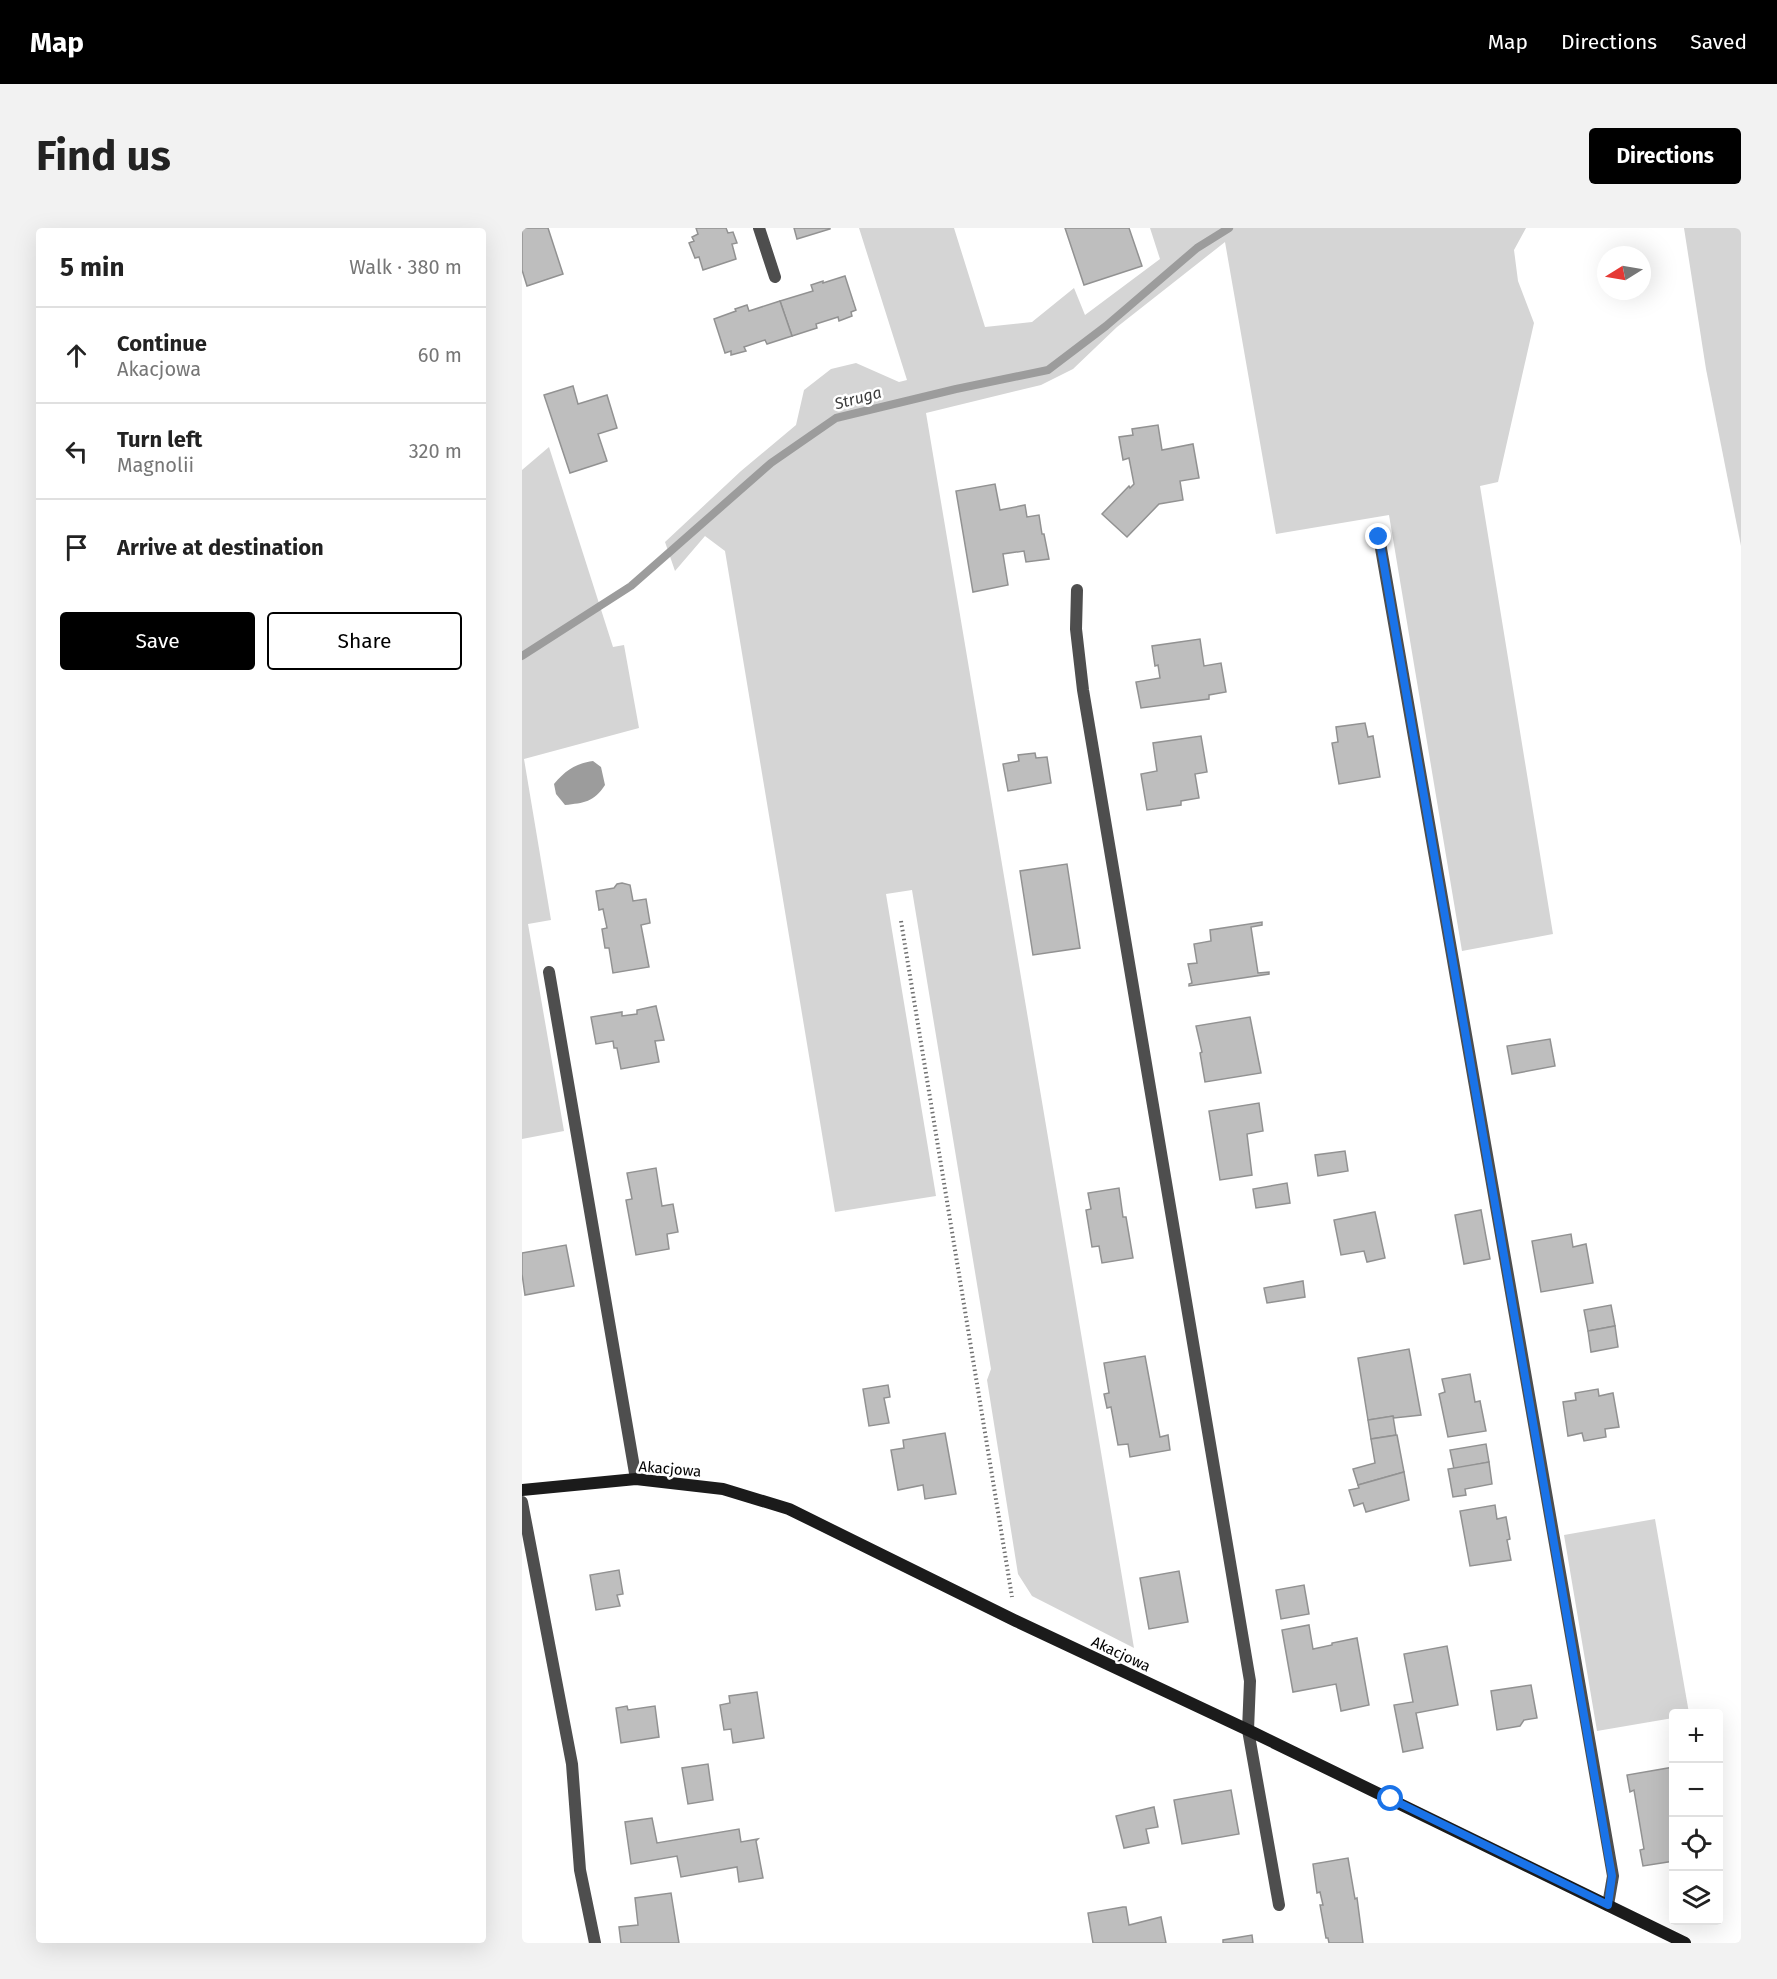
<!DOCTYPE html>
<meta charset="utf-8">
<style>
:root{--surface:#fff;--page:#f2f2f2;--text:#222;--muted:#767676;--line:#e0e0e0;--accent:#000}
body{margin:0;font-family:"Fira Sans",sans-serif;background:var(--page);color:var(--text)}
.controls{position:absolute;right:18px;bottom:18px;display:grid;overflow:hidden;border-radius:6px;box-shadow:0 6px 24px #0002}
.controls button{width:54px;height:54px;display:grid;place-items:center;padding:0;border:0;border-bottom:2px solid var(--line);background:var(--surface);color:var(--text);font:30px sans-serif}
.compass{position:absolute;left:1075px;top:18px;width:54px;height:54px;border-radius:50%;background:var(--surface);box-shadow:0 6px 24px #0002;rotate:259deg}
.stop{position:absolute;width:18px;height:18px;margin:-14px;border:4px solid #1a73e8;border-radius:50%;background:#fff}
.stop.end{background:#1a73e8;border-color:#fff;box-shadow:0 2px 6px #0008}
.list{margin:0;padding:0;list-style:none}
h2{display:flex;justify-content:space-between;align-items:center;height:78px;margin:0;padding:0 24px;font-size:26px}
h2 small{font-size:20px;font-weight:400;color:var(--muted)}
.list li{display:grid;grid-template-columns:39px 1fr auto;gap:18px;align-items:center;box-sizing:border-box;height:96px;padding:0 24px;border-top:2px solid var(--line)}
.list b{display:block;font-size:22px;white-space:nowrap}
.list p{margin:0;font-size:20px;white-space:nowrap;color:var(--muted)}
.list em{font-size:20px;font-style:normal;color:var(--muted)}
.actions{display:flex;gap:12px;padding:18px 24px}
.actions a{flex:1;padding:14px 0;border:2px solid var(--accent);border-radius:6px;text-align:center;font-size:21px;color:var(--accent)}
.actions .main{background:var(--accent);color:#fff}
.icon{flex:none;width:33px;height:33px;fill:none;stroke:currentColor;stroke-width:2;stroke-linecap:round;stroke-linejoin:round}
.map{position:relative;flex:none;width:1219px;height:1715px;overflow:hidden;border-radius:6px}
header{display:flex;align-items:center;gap:36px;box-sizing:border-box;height:84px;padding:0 30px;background:var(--accent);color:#fff}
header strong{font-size:28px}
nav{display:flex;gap:33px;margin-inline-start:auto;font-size:21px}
.intro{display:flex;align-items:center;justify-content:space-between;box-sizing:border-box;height:144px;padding:0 36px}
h1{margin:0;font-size:42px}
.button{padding:15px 27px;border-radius:6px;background:var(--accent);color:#fff;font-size:21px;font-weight:700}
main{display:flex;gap:36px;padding:0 36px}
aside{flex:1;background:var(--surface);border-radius:6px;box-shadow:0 6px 24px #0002}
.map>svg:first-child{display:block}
.green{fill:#d5d5d5}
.water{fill:#9c9c9c}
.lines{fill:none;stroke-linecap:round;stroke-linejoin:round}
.stream{stroke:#9c9c9c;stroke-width:8}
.building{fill:#bebebe;stroke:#929292;stroke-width:1.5}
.path{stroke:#707070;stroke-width:4;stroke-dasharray:1.5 3;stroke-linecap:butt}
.lane{stroke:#4e4e4e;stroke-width:12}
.street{stroke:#4e4e4e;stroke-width:12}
.secondary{stroke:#1b1b1b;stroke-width:12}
.route{stroke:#1a73e8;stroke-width:8}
.labels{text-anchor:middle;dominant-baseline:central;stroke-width:5;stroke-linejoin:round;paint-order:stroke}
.street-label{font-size:15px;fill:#000;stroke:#fff}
.water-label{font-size:16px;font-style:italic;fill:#3d3d3d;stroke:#fff}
</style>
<header>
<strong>Map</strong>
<nav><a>Map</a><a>Directions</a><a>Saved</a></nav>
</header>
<div class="intro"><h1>Find us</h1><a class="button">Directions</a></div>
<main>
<aside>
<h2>5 min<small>Walk · 380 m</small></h2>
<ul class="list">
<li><svg class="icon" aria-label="ahead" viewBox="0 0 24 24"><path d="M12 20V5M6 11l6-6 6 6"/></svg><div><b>Continue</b><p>Akacjowa</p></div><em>60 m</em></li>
<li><svg class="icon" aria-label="left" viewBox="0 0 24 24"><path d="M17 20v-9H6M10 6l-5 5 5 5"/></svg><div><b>Turn left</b><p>Magnolii</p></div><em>320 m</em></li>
<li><svg class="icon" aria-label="arrive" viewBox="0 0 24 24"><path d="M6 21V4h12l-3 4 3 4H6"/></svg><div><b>Arrive at destination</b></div></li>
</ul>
<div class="actions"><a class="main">Save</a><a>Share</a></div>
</aside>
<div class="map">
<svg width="1219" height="1715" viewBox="0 0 1219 1715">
<rect width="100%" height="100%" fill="#fff"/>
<g class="green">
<polygon points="337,0 432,0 463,99 510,94 552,60 563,87 638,31 628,0 1004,0 992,22 996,53 1012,95 976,254 958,258 1031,706 940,723 867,287 754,306 703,14 595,99 551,141 519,157 404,185 612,1420 510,1368 496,1346 465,1152 469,1141 390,662 364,666 414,968 313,984 203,323 183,308 153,343 143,314 219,243 274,197 282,162 309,141 334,135 377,154 385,152"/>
<polygon points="1162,0 1219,0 1219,318 1184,141"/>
<polygon points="27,219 91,419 102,417 117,500 2,531 29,692 6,696 42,903 0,911 0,242"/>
<polygon points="1133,1291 1167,1485 1152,1486 1151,1490 1075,1503 1042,1307"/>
</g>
<path class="water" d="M 71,533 L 79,539 L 83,557 C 72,574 62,575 43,577 L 34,566 L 32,556 C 44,542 53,536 71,533 Z"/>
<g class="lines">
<polyline class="stream" points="0,428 109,358 249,235 314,190 434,161 526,142 584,98 675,20 707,0"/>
</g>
<g class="building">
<polygon points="0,0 26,0 41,46 5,58 0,42"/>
<polygon points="174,0 204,0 206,5 211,4 215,15 210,16 214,31 181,42 177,29 173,30 167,15 172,13 170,9 176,6"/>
<polygon points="272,0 308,0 308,1 275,11"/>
<polygon points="543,0 607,0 620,38 562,57"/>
<polygon points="323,48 334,82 329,84 330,88 317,93 316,89 294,96 295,100 270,108 258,73 291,63 289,57 301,53 301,55"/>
<polygon points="258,73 270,108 245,116 243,112 222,119 224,123 209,127 209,123 203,125 192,91 214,83 213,81 225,77 227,83"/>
<polygon points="51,158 56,176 85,167 95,200 76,206 85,233 48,245 22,167"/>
<polygon points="636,197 640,222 671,216 677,250 658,253 661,272 637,276 605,309 580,286 607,258 608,260 612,256 607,230 601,232 597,209 611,207 610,201"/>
<polygon points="473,256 478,282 503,277 505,289 517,287 520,306 522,306 527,331 504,334 502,323 481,326 486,357 451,364 434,263"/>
<polygon points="678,411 682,438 699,435 704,464 687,467 687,471 619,480 614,454 638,450 636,437 633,438 630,418"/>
<polygon points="843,495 846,509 851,508 858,549 817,556 810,515 816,514 814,499"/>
<polygon points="679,508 685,544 673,546 677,570 659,573 659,577 625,582 619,546 635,543 631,515"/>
<polygon points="513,525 514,530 525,529 529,555 486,563 481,536 497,533 496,527"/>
<polygon points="545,636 558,720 511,727 498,643"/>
<polygon points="100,655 108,657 111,673 124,671 128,695 119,697 127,739 91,745 87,720 83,720 80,701 85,700 81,681 77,682 74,663 92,660 95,656"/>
<polygon points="740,694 740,697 729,699 736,745 747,744 747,746 667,758 667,756 670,755 666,736 675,735 672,716 689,713 688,702"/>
<polygon points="134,778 142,812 133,813 137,834 99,841 95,820 92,820 91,813 74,816 69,789 100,784 100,788 115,786 115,782"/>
<polygon points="728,789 739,845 683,854 678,825 680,824 674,798"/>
<polygon points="1028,811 1033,838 990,846 985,818"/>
<polygon points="737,875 741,903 725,906 730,947 698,952 687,883"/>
<polygon points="823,923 826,943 796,948 793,927"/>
<polygon points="134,940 140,978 151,976 156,1004 145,1006 147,1021 114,1027 104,972 110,971 105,945"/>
<polygon points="765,955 768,975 734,980 731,961"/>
<polygon points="597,960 601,989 604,989 611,1030 580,1035 577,1018 570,1019 564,982 569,981 566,965"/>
<polygon points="959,982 968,1031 942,1036 933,987"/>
<polygon points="853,984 863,1030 845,1034 842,1023 819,1027 812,992"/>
<polygon points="1049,1006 1051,1019 1064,1016 1071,1055 1019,1064 1010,1013"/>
<polygon points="44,1017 52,1058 3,1067 0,1046 0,1025"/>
<polygon points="781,1053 783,1069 745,1075 742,1060"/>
<polygon points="1089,1077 1093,1098 1066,1103 1062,1082"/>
<polygon points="1093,1098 1096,1119 1069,1124 1066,1103"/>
<polygon points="887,1121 899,1187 872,1190 871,1188 846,1192 836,1130"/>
<polygon points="623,1128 638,1209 646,1207 648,1222 608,1229 606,1216 596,1217 589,1179 585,1180 582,1166 587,1165 582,1135"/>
<polygon points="948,1146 953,1174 958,1173 964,1203 926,1209 917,1166 923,1164 920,1151"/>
<polygon points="366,1157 368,1169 362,1170 367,1195 347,1198 341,1161"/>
<polygon points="1076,1161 1077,1168 1091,1165 1097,1199 1083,1201 1084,1209 1062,1213 1060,1205 1046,1208 1041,1174 1054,1172 1053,1165"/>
<polygon points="871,1188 874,1207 849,1211 846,1192"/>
<polygon points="423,1205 434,1266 403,1271 401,1257 376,1262 369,1222 382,1220 381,1212"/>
<polygon points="875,1207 882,1244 836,1257 831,1241 853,1235 849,1211"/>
<polygon points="964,1216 967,1234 932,1241 928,1222"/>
<polygon points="967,1234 970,1256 943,1261 944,1267 931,1269 926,1241"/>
<polygon points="882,1244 887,1272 844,1284 841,1275 832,1278 827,1262 837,1260 836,1257"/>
<polygon points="973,1277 975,1291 984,1289 988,1311 985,1312 989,1332 948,1338 938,1283"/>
<polygon points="97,1342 101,1366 95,1367 98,1378 74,1382 68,1347"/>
<polygon points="657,1343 666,1394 627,1401 618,1350"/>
<polygon points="782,1357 787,1386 759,1391 754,1362"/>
<polygon points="787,1397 791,1421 810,1417 810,1415 835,1410 847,1477 819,1483 814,1456 771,1464 760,1402"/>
<polygon points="925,1418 936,1477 894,1485 901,1520 881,1524 872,1477 891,1474 882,1426"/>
<polygon points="1009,1457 1015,1490 1002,1492 998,1498 975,1502 969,1463"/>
<polygon points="235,1464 242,1510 211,1515 209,1501 202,1502 198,1477 208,1475 207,1468"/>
<polygon points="105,1478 106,1482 133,1478 137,1509 99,1515 94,1480"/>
<polygon points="186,1536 191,1572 166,1576 160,1540"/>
<polygon points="1152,1539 1152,1633 1121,1638 1118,1622 1122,1621 1112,1562 1108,1564 1105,1547"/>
<polygon points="709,1562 717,1606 660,1616 652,1572"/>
<polygon points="632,1579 636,1599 624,1601 627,1615 602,1620 594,1588"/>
<polygon points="130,1590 135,1615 217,1601 219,1614 236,1611 234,1613 241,1650 217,1654 215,1639 159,1649 155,1628 109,1636 103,1594"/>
<polygon points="826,1630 833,1671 835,1670 841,1715 807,1715 806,1710 804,1710 798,1677 801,1677 798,1664 795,1665 791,1636"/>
<polygon points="149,1665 157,1715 99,1715 97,1699 116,1697 113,1670"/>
<polygon points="601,1679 604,1679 607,1697 639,1689 644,1715 571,1715 566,1685"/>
<polygon points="730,1707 731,1715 701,1715 701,1712"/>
</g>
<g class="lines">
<polyline class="path" points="379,693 490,1369"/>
<g class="lane">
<polyline points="237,0 253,49"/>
<polyline points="27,744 114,1251"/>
<polyline points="0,1274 50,1536 58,1642 73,1715"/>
<polyline points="726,1502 757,1677"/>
</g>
<g class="street">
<polyline points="857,309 1091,1648 1086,1677"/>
<polyline points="555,362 554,401 561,462 728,1453 726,1502"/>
</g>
<polyline class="secondary" points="0,1262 114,1251 201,1261 267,1281 494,1393 726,1502 1163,1715"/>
</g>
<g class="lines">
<polyline class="route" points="857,309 1090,1648 1086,1677 869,1571"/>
</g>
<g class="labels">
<g class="street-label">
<text transform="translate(148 1241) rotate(5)">Akacjowa</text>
<text transform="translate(599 1426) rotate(25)">Akacjowa</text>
</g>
<g class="water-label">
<text transform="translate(336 170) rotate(-15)">Struga</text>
</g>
</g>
</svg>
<div class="controls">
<button>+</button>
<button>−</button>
<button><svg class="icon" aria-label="locate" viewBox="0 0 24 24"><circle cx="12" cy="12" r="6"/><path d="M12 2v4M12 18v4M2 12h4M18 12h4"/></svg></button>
<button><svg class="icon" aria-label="layers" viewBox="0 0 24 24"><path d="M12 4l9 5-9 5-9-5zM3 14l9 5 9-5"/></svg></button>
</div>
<svg class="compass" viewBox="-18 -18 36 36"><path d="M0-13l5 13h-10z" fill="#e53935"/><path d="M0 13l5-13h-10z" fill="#767676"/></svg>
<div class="stop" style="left:869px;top:1571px"></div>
<div class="stop end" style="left:857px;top:309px"></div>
</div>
</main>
